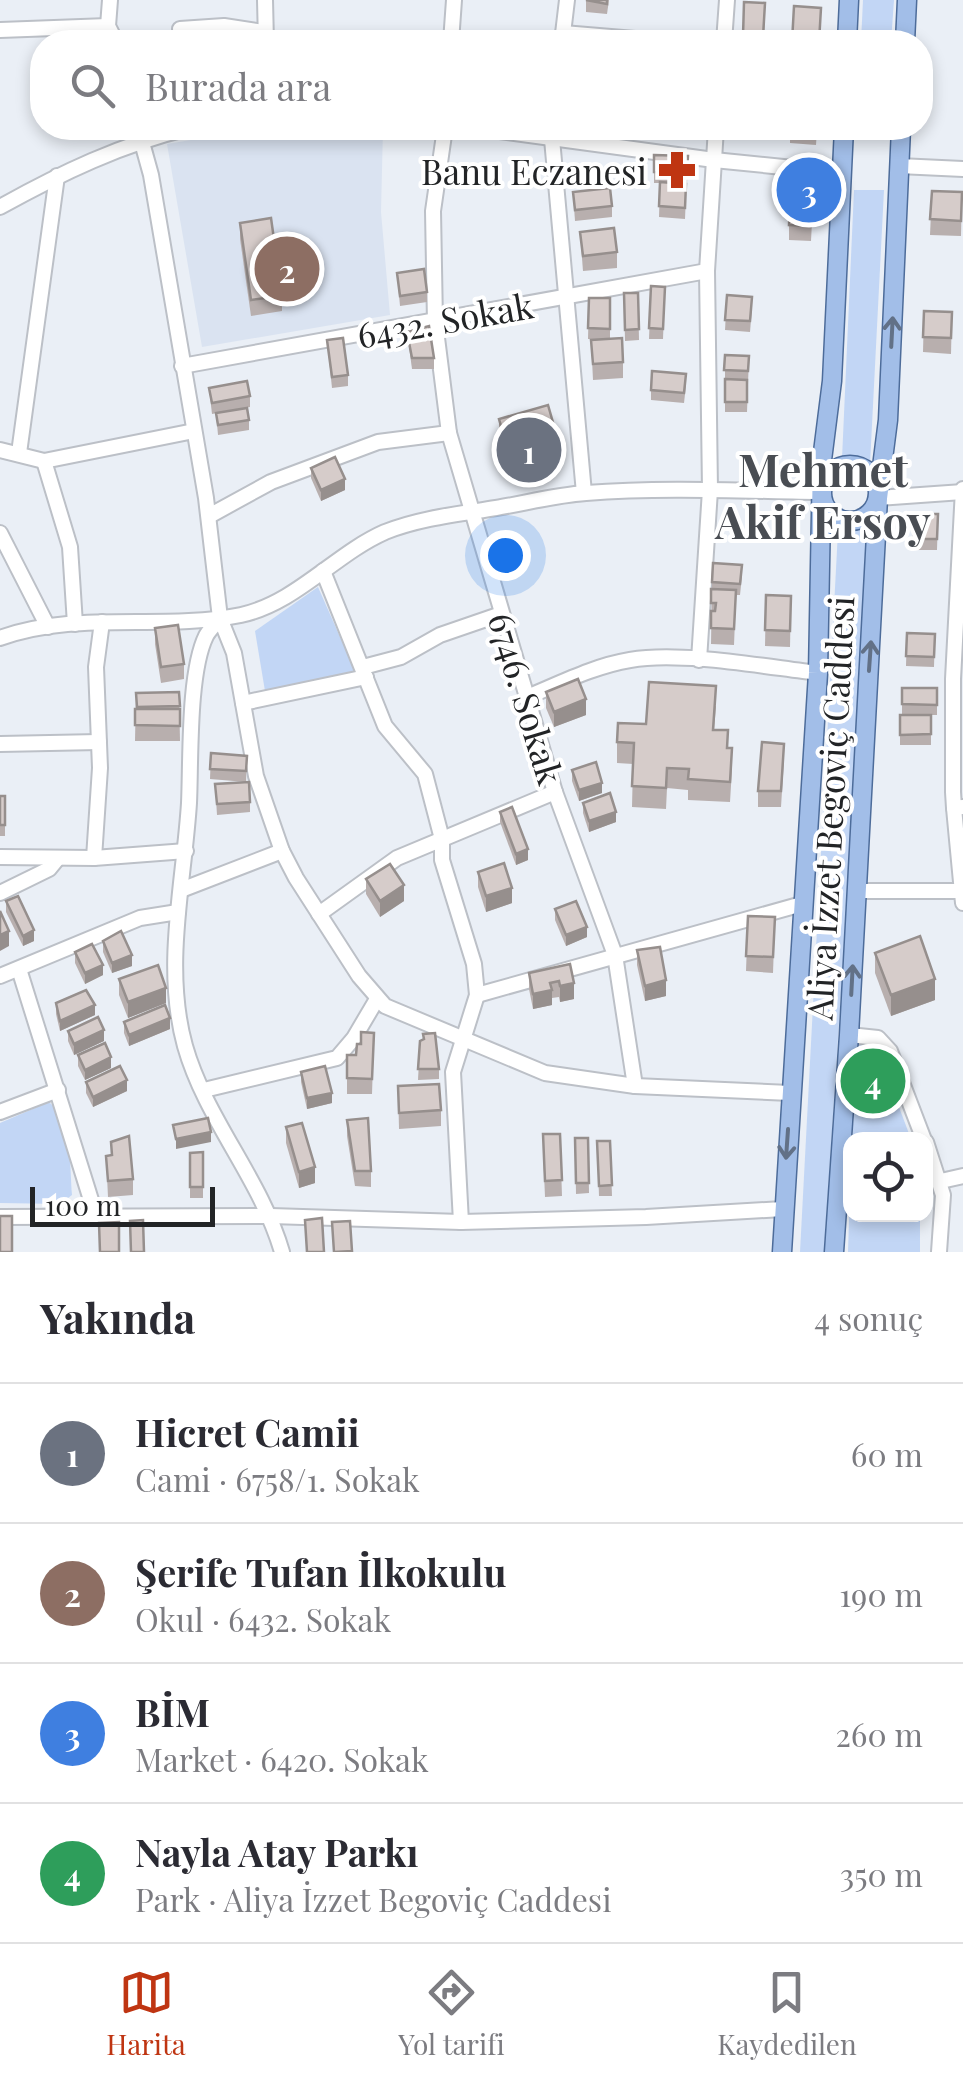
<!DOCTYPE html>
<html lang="tr">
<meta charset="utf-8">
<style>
:root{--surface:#fff;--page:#f2f2f3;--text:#2b2b33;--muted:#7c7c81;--line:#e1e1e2;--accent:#bf3512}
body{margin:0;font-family:"Playfair Display",serif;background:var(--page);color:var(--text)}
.controls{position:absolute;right:30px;bottom:30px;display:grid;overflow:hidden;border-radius:20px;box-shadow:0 5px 15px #0003}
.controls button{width:90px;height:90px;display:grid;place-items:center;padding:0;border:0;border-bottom:2px solid var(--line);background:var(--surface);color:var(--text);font:50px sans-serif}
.scale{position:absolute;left:30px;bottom:25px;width:185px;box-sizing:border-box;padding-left:10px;border:5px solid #222426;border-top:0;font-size:28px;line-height:35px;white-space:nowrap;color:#222426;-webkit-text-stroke:8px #fff;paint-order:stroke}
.you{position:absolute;left:505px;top:555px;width:35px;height:35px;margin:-25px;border:8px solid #fff;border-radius:50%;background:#1a73e8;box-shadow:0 0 0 15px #1a73e833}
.badge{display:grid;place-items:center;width:65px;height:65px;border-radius:50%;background:var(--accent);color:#fff;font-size:32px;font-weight:700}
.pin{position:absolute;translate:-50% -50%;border:5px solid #fff;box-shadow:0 2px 10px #0006}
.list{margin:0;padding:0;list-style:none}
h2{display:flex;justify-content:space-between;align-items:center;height:130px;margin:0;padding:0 40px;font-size:42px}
h2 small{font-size:32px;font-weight:400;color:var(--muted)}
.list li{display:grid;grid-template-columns:65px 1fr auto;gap:30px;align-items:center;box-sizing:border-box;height:140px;padding:0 40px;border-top:2px solid var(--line)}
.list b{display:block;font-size:38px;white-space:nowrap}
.list p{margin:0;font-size:32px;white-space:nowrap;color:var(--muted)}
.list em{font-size:32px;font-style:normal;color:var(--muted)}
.icon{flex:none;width:55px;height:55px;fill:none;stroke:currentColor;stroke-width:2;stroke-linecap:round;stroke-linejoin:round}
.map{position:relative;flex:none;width:963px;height:1252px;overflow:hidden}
.search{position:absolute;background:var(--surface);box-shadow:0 5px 15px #0003;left:30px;right:30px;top:30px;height:110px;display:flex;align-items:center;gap:25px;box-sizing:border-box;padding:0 35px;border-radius:40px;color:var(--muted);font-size:38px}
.sheet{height:690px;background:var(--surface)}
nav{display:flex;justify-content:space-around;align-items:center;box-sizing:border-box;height:140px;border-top:2px solid var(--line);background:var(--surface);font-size:28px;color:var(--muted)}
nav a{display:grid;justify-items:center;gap:5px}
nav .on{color:var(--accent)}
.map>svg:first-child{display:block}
.built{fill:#dae3f1}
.green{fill:#c2d6f5}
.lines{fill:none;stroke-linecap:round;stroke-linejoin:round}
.minor-casing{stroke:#bcc0c7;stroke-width:18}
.major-casing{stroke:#4d6c9a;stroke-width:21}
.minor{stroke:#fff;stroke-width:14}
.major{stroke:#a2bee8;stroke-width:18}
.wall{fill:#b8afae}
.shaded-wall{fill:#968f8d}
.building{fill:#d6ccca;stroke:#968f8d;stroke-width:2.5}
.oneway{stroke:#627187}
.labels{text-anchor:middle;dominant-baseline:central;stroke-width:8;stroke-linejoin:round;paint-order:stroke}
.poi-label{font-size:35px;fill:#222426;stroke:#fff;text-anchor:end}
.street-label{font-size:35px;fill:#222426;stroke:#fff}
.district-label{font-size:45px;font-weight:bold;fill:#494d53;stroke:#fff}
</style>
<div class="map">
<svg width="963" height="1252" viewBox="0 0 963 1252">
<rect width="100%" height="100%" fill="#eaeff6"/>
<polygon class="built" points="262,128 383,128 381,212 390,315 202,347 167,144"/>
<g class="green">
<polygon points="863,0 894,0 891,42 861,42"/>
<polygon points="854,190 884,190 870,464 842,459"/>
<polygon points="839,512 867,512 852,825 824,1252 800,1252"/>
<polygon points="318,587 356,673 265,691 255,631"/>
<polygon points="859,1042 876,1046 911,1139 852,1140"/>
<path d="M 49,1102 C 72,1121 70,1168 72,1195 L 60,1204 L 0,1203 L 0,1123 Z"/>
<polygon points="850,1189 850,1214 920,1215 920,1252 848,1252"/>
</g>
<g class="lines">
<g class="minor-casing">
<g id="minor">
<polyline points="110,0 108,26 116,42"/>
<polyline points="265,0 266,42"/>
<polyline points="180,29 224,26 264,32"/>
<polyline points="0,30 108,26"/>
<polyline points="563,33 671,42"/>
<polyline points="451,42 454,0"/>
<polyline points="562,42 567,0"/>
<polyline points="724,42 727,0"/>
<polyline points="138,128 151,175 206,498 220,618 234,653 256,776 282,851 296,878 359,976 385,1006 545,1073 635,1086 790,1093"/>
<polyline points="445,128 433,211 435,322 449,433 555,792 615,955 635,1086"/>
<polyline points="477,128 714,160 842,173"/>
<polyline points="551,128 584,493"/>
<polyline points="899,166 963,169"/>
<path d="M 0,207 C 61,173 122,144 189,128"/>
<polyline points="182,366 707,271"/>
<polyline points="0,450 44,461 194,431"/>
<polyline points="19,453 57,176"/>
<polyline points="44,461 70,547 75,624"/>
<polyline points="963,489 953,679 953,792 954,808 963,807"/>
<polyline points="878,498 963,492"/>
<polyline points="209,516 271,482 378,442 449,433"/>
<polyline points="0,533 48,627"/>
<polyline points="323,571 385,726 425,774 442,839 442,860 474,964 477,995 453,1072 461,1222"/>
<path d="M 220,618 C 216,624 209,630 206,636 C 188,673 191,760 189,803 C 184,883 163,967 185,1046 C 206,1120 261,1179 282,1252"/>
<path d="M 0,638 C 77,610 161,631 241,615 C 296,603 335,554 385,532 C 420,518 459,514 496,508 C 526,503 556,495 586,493 C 664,487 744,491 822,492"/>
<polyline points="699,660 710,490 707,271 716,128"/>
<polyline points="363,667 401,657 440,635 501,614"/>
<path d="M 527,697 C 561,683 594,666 630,660 C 681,651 766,667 818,673"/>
<polyline points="243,703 366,677"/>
<polyline points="0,744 99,742"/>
<polyline points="954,808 963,903"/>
<polyline points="0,857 94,858 186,851"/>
<polyline points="94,858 100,768 96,667 102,622"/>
<polyline points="181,890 282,851"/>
<polyline points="856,891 961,891"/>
<polyline points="0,893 49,869 58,858"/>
<polyline points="319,914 397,858 555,792"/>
<polyline points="19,969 96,1216"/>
<polyline points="0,976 140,918 178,912"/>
<polyline points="477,995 802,904"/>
<polyline points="849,1035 878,1038 890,1051 924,1140"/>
<polyline points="204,1090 337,1058 354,1038 377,999"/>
<polyline points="0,1112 58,1090"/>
<polyline points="926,1142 943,1195 939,1252"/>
<polyline points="941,1181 963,1176"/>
<polyline points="0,1217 271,1216 461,1222 646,1217 783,1209"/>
</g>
</g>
<g class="major-casing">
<g id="major">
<polyline points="847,42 849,0"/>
<polyline points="905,42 907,0"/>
<circle cx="850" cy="493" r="28"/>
<polyline points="782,1252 818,673 822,460 832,381 844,128"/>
<polyline points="834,1252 849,1035 878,498 888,420 901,128"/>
</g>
</g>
<use href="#minor" class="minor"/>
<use href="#major" class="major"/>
</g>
<g class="wall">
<polygon points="609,0 607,14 586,12 586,1"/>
<polygon points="744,2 765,3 764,42 743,42"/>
<polygon points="737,128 755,128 754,137 737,136"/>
<polygon points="790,128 817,128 816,145 790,143"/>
<polygon points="654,155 688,156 687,184 675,183 686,195 685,219 659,217 660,183 654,183"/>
<polygon points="792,167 814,184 811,241 789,240 789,225 797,198 791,198"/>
<polygon points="932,191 962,192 961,236 930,235"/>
<polygon points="573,192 612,206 612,217 575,221"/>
<polygon points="240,223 282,296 282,311 251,316 240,239"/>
<polygon points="580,232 617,252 617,268 583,271"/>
<polygon points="397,273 427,292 427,302 400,306"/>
<polygon points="651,286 665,287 663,339 649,339"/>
<polygon points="624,293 638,293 639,340 625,341"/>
<polygon points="727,295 752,308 750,332 725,330"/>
<polygon points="589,298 610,298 610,339 623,362 623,378 593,380 591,340 607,339 588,339"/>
<polygon points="924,311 952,312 951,354 923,352"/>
<polygon points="407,332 434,358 434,369 412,369"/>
<polygon points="327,340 348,375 348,386 332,388"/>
<polygon points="725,355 749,356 747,412 725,412"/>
<polygon points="686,385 684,403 651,400 651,390"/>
<polygon points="209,388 250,396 250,407 212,414"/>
<polygon points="216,413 249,420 249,430 218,435"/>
<polygon points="499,419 558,461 509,475 499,440"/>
<polygon points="311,468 345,490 321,501 311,478"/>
<polygon points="914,514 938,514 937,550 914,550"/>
<polygon points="742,576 740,595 736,595 734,645 711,644 712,582"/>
<polygon points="766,595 791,596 790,647 765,646"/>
<polygon points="155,628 184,664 184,679 161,683 155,644"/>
<polygon points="907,633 935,634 934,667 906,666"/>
<polygon points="902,688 937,688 937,715 931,715 931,745 900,745 900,715 902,715"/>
<polygon points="179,692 180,741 135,741 136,693"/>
<polygon points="546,692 586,715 554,727 546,708"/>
<polygon points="716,706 714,730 728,748 732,769 730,802 688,800 688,790 667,788 666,809 632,807 633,764 617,763 617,742 646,724"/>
<polygon points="211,753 247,756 246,782 210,779"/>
<polygon points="784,760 781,807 758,807 758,791"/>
<polygon points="572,770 602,793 579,801 572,781"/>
<polygon points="215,784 250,802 250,812 217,815"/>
<rect x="0" y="796" width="5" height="40"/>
<polygon points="583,803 616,822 589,832 583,813"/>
<polygon points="500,812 528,860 516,865 500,822"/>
<polygon points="478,872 512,903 486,912 478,887"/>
<polygon points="366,879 404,901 380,917 366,894"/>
<polygon points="6,901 34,941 23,946 6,912"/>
<polygon points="555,909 587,937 566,946 555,920"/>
<polygon points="748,916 775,917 773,973 746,971"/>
<polygon points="103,941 132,966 112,973 103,952"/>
<polygon points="637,950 666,996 645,1001 637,965"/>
<polygon points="75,952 103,975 85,984 75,963"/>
<polygon points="875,953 935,1000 891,1016 875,973"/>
<polygon points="570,964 574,999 560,1002 559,997 552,998 552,1005 533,1009 529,989 529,973"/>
<polygon points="119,979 166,1003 128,1018 119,995"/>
<polygon points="56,1003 95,1015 60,1031 56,1014"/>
<polygon points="124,1022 170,1029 129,1046 124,1033"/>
<polygon points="68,1031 104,1041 74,1055 68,1041"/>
<polygon points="374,1033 372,1094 347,1094 347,1055 356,1055 361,1044"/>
<polygon points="420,1041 439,1069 439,1079 418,1080"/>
<polygon points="78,1055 111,1068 85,1080 78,1066"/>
<polygon points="301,1072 332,1103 307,1109 301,1082"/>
<polygon points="86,1082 127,1091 93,1107 86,1093"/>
<polygon points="398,1086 441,1110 441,1126 399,1129"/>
<polygon points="347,1120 371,1171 371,1187 355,1186 347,1136"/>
<polygon points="286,1127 315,1183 299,1188 286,1143"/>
<polygon points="560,1134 562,1196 545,1197 543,1150"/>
<polygon points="575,1138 588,1138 589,1193 576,1194"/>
<polygon points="597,1141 610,1141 612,1196 599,1196"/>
<polygon points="111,1142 133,1179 133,1195 108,1197 106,1156 111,1155"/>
<polygon points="203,1152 203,1198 190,1198 190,1153"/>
</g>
<g class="shaded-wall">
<polygon points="558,440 558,461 509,475 509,454"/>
<polygon points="345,479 345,490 321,501 321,490"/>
<polygon points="586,699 586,715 554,727 554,712"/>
<polygon points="602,783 602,793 579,801 579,790"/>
<polygon points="616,812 616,822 589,832 589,821"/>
<polygon points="528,849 528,860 516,865 516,854"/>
<polygon points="404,885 404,901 380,917 380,901"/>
<polygon points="512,888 512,903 486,912 486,896"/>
<polygon points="587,927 587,937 566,946 566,935"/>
<polygon points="34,930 34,941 23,946 23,936"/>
<polygon points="9,931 9,946 0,951 0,935"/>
<polygon points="132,955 132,966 112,973 112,963"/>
<polygon points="103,965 103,975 85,984 85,973"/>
<polygon points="935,979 935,1000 891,1016 891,995"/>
<polygon points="666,980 666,996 645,1001 645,986"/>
<polygon points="574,983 574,999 560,1002 560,986"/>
<polygon points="166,988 166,1003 128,1018 128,1002"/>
<polygon points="552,990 552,1005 533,1009 533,994"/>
<polygon points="95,1005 95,1015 60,1031 60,1021"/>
<polygon points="170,1018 170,1029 129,1046 129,1035"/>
<polygon points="104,1030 104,1041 74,1055 74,1044"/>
<polygon points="111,1057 111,1068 85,1080 85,1070"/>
<polygon points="127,1080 127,1091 93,1107 93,1097"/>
<polygon points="332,1093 332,1103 307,1109 307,1098"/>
<polygon points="211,1132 211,1142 176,1149 176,1139"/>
<polygon points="315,1167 315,1183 299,1188 299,1172"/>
</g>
<g class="building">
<polygon points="586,0 607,0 607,4"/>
<polygon points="744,2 765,3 763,37 743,36"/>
<polygon points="794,6 821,8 819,42 792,42"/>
<polygon points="330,39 331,42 307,42"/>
<polygon points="654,155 688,156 687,173 654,172"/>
<polygon points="792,167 814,168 811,226 789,225 790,202 797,203 798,182 791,182"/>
<polygon points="660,182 686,184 685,208 659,206"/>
<polygon points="610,188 612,206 575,210 573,192"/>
<polygon points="932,191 962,192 961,221 930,219"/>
<polygon points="271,218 282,296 251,300 240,223"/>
<polygon points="614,228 617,252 583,256 580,232"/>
<polygon points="424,269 427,292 400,296 397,273"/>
<polygon points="651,286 665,287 663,329 649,328"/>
<polygon points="624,293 638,293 639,329 625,330"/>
<polygon points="727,295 752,297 750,321 725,320"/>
<polygon points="589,298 610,298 610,329 588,328"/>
<polygon points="924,311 952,312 951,338 923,337"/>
<polygon points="429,326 434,358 412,358 407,332"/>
<polygon points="343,338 348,375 332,377 327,340"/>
<polygon points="622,338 623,362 593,364 591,340"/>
<polygon points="725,355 749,356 748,371 724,370"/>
<polygon points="652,371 686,374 684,393 651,390"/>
<polygon points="725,379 747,380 747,402 725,402"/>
<polygon points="247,381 250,396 212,403 209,388"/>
<polygon points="548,405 558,440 509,454 499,419"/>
<polygon points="247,408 249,420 218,425 216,413"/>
<polygon points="335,457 345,479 321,490 311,468"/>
<polygon points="914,514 938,514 937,539 914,539"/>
<polygon points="713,563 742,565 740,584 712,582"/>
<polygon points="711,589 736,590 734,629 711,628 711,611 715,611 716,603 711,603"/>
<polygon points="766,595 791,596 790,631 765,630"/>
<polygon points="178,625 184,664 161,667 155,628"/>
<polygon points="907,633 935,634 934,657 906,656"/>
<polygon points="578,679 586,699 554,712 546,692"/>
<polygon points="649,682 716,686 713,730 728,730 727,748 732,748 730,782 688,779 689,769 667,768 666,788 632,786 634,743 617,742 618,723 646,724"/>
<polygon points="902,688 937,688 937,705 902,704"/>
<polygon points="179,692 180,706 137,707 136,693"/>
<polygon points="135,709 180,709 180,726 135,725"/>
<polygon points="900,715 931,715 931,734 900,735"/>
<polygon points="762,742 784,744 781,791 758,791"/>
<polygon points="211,753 247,756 246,771 210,769"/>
<polygon points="596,762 602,783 579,790 572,770"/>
<polygon points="249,782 250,802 217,804 215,784"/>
<polygon points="610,793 616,812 589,821 583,803"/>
<rect x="0" y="796" width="5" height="29"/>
<polygon points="512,807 528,849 516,854 500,812"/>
<polygon points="504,863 512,888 486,896 478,872"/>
<polygon points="390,864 404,885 380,901 366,879"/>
<polygon points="18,896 34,930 23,936 6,901"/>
<polygon points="576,901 587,927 566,935 555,909"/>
<polygon points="0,911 9,931 0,935"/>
<polygon points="748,916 775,917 773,957 746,956"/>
<polygon points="121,931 132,955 112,963 103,941"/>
<polygon points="920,936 935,979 891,995 875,953"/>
<polygon points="92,944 103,965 85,973 75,952"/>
<polygon points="660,947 666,980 645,986 637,950"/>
<polygon points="570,964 574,983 560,986 559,981 550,983 552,990 533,994 529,973"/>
<polygon points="158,965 166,988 128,1002 119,979"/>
<polygon points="86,990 95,1005 60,1021 56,1003"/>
<polygon points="165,1005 170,1018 129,1035 124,1022"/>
<polygon points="98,1017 104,1030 74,1044 68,1031"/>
<polygon points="361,1032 374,1033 372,1079 347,1078 347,1055 356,1055 357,1044 361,1044"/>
<polygon points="435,1033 439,1069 418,1069 420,1041 424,1039 423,1034"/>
<polygon points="105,1043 111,1057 85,1070 78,1055"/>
<polygon points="120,1066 127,1080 93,1097 86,1082"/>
<polygon points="325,1066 332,1093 307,1098 301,1072"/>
<polygon points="439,1084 441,1110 399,1113 398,1086"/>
<polygon points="208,1118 211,1132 176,1139 173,1125"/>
<polygon points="368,1118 371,1171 355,1171 347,1120"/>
<polygon points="302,1123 315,1167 299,1172 286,1127"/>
<polygon points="543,1134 560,1134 562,1180 545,1181"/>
<polygon points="129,1136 133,1179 108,1181 106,1156 112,1155 111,1142"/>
<polygon points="575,1138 588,1138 589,1183 576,1183"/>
<polygon points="597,1141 610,1141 612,1185 599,1186"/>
<polygon points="203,1152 203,1187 190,1187 190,1153"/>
<rect x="0" y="1216" width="12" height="36"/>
<polygon points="322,1218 324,1252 307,1252 305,1220"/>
<polygon points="143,1220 144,1252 131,1252 130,1221"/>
<polygon points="350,1221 352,1251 334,1252 332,1222"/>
<polygon points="119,1222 119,1252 100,1252 99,1223"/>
</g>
<defs><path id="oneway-shaft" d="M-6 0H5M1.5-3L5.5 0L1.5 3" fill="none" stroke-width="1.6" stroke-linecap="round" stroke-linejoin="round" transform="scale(2.5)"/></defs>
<g class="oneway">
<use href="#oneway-shaft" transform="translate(892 332) rotate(-87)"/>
<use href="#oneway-shaft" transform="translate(870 656) rotate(-86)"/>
<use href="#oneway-shaft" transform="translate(852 980) rotate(-87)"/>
<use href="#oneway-shaft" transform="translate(787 1144) rotate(94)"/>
</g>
<defs>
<g id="pharmacy-bare" transform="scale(3)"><path d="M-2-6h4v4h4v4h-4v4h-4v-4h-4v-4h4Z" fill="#bf3512" stroke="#fff" stroke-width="2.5" paint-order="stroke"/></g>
</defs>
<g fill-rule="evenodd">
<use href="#pharmacy-bare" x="677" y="170"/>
</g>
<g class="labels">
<g class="poi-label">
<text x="647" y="170">Banu Eczanesi</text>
</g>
<g class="street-label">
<text transform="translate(445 319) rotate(-10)">6432. Sokak</text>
<text transform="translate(527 698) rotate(73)">6746. Sokak</text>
<text transform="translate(829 808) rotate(-87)">Aliya İzzet Begoviç Caddesi</text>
</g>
<g class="district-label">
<text x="823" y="468">Mehmet<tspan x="823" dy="52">Akif Ersoy</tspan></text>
</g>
</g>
</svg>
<div class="controls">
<button><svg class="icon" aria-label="locate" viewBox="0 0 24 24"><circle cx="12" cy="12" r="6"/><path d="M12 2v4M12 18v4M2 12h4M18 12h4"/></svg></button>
</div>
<div class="scale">100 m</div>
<div class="you"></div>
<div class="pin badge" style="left:529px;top:450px;background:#6b7280">1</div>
<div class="pin badge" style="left:287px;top:269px;background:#8d6e63">2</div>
<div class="pin badge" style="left:809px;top:190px;background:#3f7fe0">3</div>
<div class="pin badge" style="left:873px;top:1081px;background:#2e9e5b">4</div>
<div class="search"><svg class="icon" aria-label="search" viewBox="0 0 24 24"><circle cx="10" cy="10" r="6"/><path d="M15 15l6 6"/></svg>Burada ara</div>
</div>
<section class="sheet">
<h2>Yakında<small>4 sonuç</small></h2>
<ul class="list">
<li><span class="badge" style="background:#6b7280">1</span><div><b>Hicret Camii</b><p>Cami · 6758/1. Sokak</p></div><em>60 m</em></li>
<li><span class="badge" style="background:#8d6e63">2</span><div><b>Şerife Tufan İlkokulu</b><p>Okul · 6432. Sokak</p></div><em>190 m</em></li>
<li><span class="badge" style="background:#3f7fe0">3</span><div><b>BİM</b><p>Market · 6420. Sokak</p></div><em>260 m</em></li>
<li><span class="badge" style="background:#2e9e5b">4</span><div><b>Nayla Atay Parkı</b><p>Park · Aliya İzzet Begoviç Caddesi</p></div><em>350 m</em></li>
</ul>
</section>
<nav>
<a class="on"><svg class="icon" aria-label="map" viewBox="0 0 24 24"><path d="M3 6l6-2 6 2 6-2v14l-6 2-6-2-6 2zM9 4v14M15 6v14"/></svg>Harita</a>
<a><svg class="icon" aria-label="directions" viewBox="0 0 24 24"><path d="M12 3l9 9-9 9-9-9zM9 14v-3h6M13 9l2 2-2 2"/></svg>Yol tarifi</a>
<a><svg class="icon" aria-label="saved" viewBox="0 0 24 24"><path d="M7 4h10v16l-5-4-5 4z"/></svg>Kaydedilen</a>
</nav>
